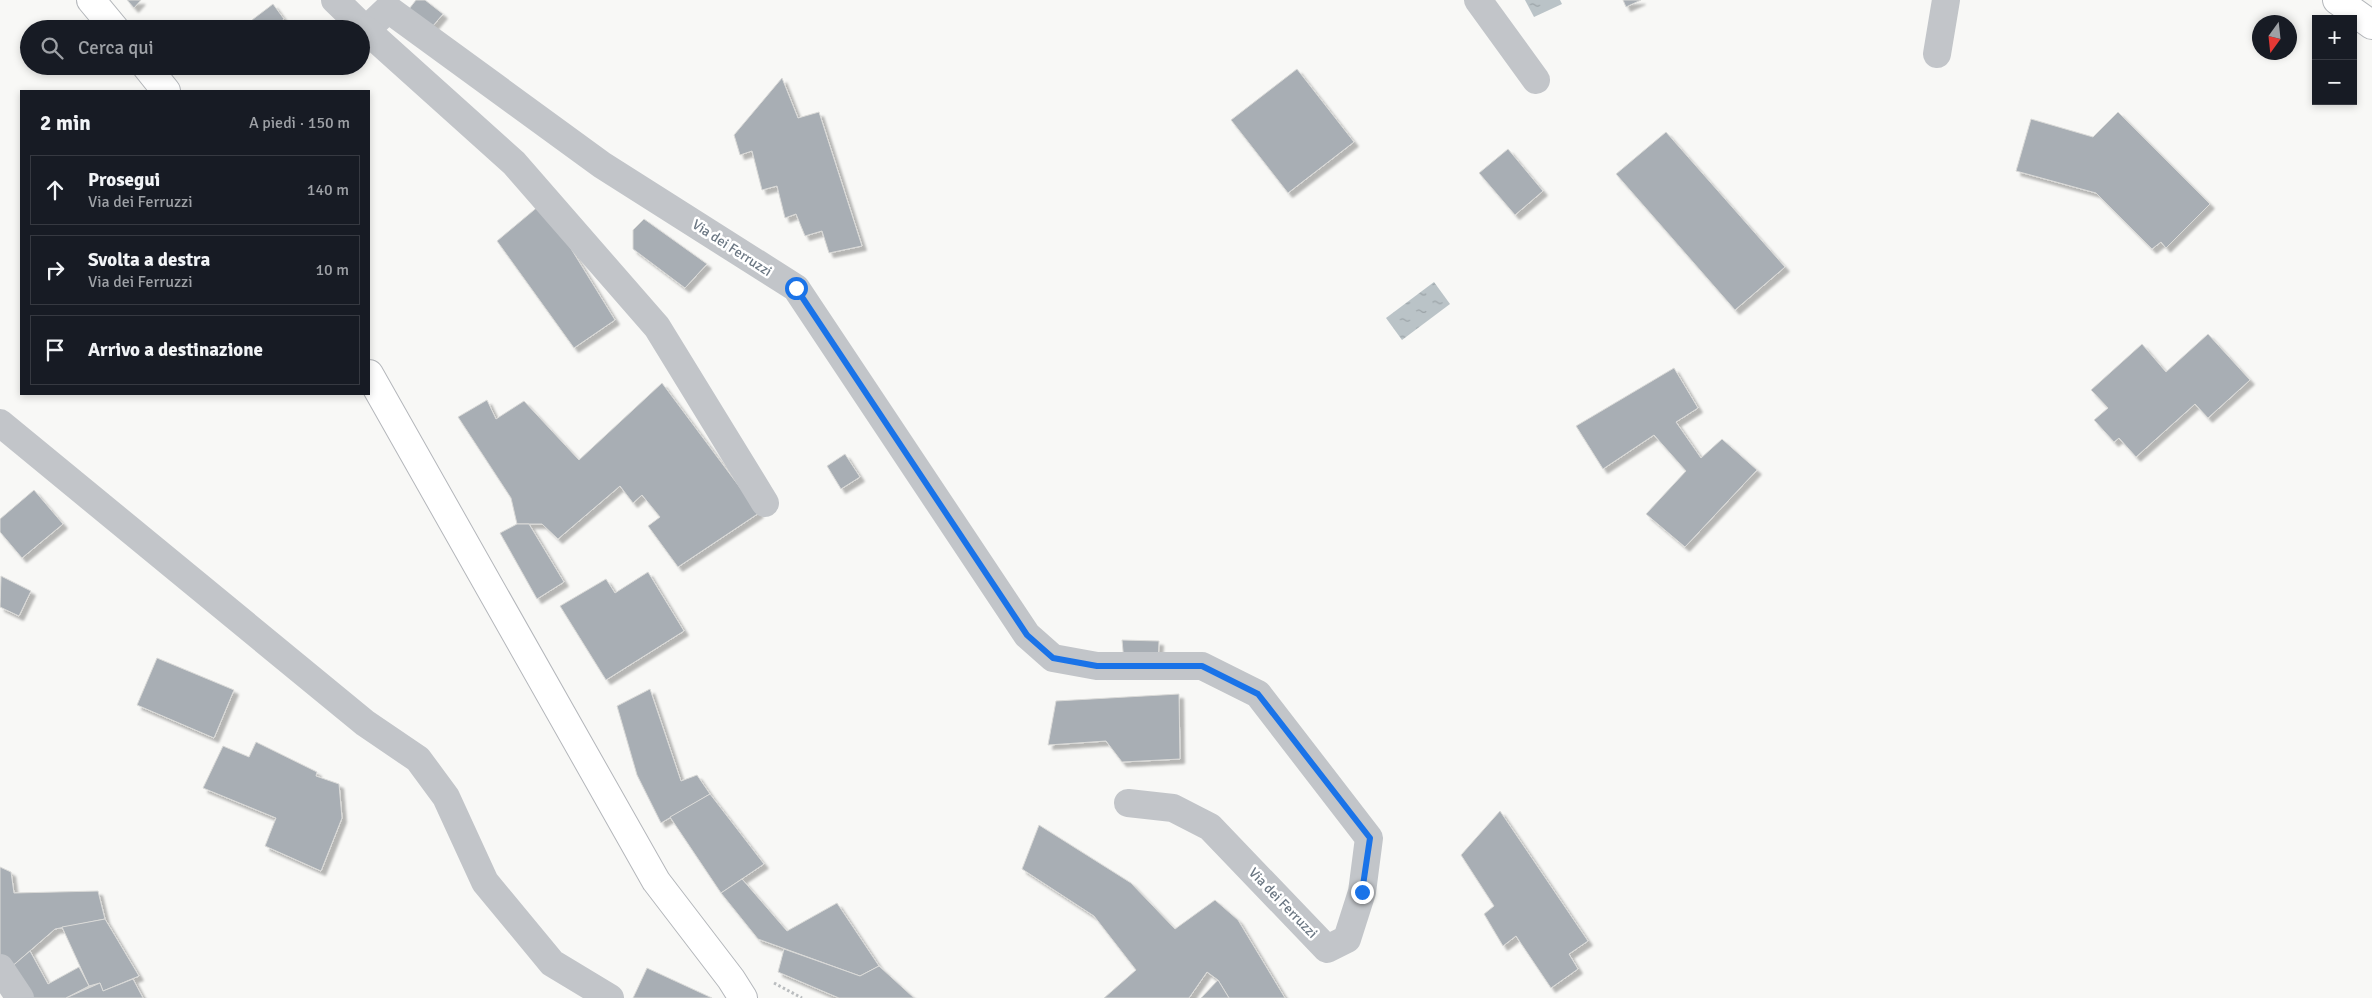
<!DOCTYPE html>
<html lang="it">
<meta charset="utf-8">
<style>
:root{--surface:#171b24;--page:#242831;--text:#f1f3f6;--muted:#9ea1a6;--line:#363941}
body{margin:0;font-family:Signika,sans-serif;background:var(--page);color:var(--text)}
.controls{position:absolute;right:15px;top:15px;display:grid;overflow:hidden;border-radius:0px;box-shadow:0 2px 8px #0003}
.controls button{width:45px;height:45px;display:grid;place-items:center;padding:0;border:0;border-bottom:1px solid var(--line);background:var(--surface);color:var(--text);font:25px sans-serif}
.compass{position:absolute;left:2252px;top:15px;width:45px;height:45px;border-radius:50%;background:var(--surface);box-shadow:0 2px 8px #0003;rotate:195deg}
.stop{position:absolute;width:15px;height:15px;margin:-11px;border:4px solid #1a73e8;border-radius:50%;background:#fff}
.stop.end{background:#1a73e8;border-color:#fff;box-shadow:0 1px 5px #0008}
.list{margin:0;padding:0;list-style:none}
h2{display:flex;justify-content:space-between;align-items:center;height:65px;margin:0;padding:0 20px;font-size:21px}
h2 small{font-size:16px;font-weight:400;color:var(--muted)}
.list li{display:grid;grid-template-columns:32px 1fr auto;gap:15px;align-items:center;box-sizing:border-box;height:70px;margin:0 10px 10px;padding:0 10px;border:1px solid var(--line);border-radius:0px}
.list b{display:block;font-size:19px;white-space:nowrap}
.list p{margin:0;font-size:16px;white-space:nowrap;color:var(--muted)}
.list em{font-size:16px;font-style:normal;color:var(--muted)}
.icon{flex:none;width:28px;height:28px;fill:none;stroke:currentColor;stroke-width:2;stroke-linecap:round;stroke-linejoin:round}
.map{position:relative;flex:none;width:2372px;height:998px;overflow:hidden}
.search{position:absolute;background:var(--surface);box-shadow:0 2px 8px #0003;left:20px;top:20px;width:350px;height:55px;display:flex;align-items:center;gap:12px;box-sizing:border-box;padding:0 18px;border-radius:28px;color:var(--muted);font-size:19px}
.panel{position:absolute;background:var(--surface);box-shadow:0 2px 8px #0003;left:20px;top:90px;width:350px;height:305px;border-radius:0px}
.map>svg:first-child{display:block}
.water{fill:url(#water-ripples)}
.building{fill:#a8aeb4;stroke:#dadad8;filter:url(#shadow)}
.lines{fill:none;stroke-linecap:round;stroke-linejoin:round}
.major-casing{stroke:#b4b7bb;stroke-width:30}
.path{stroke:#babdbf;stroke-width:3;stroke-dasharray:2.5 2.5;stroke-linecap:butt}
.minor{stroke:#c2c5c9;stroke-width:28}
.major{stroke:#fff;stroke-width:28}
.route{stroke:#1a73e8;stroke-width:6}
.labels{text-anchor:middle;dominant-baseline:central;stroke-width:5;stroke-linejoin:round;paint-order:stroke}
.street-label{font-size:14px;fill:#6b7783;stroke:#fff}
</style>
<div class="map">
<svg width="2372" height="998" viewBox="0 0 2372 998">
<defs>
<pattern id="water-ripples" width="26" height="14" patternUnits="userSpaceOnUse" patternTransform="scale(1.25)"><rect width="26" height="14" fill="#bac3c7"/><path d="M2 4q2-2 4 0t4 0M15 11q2-2 4 0t4 0" fill="none" stroke="#9ba3a7"/></pattern>
<filter id="shadow"><feDropShadow dx="4.5" dy="4.5" stdDeviation="1" flood-color="#0004"/></filter>
</defs>
<rect width="100%" height="100%" fill="#f8f8f6"/>
<g class="water">
<polygon points="1525,0 1560,0 1562,4 1534,17"/>
<polygon points="1434,282 1450,304 1402,340 1386,318"/>
</g>
<g class="building">
<polygon points="127,0 141,0 134,8"/>
<polygon points="416,0 425,0 443,14 432,27 409,9"/>
<polygon points="1623,0 1641,0 1626,7"/>
<polygon points="273,4 284,19 272,29 258,29 252,20"/>
<polygon points="1297,69 1354,142 1288,193 1231,120"/>
<polygon points="782,78 798,118 819,112 862,246 829,253 822,231 805,236 796,214 785,218 777,186 762,190 752,151 740,155 734,135"/>
<polygon points="2118,112 2210,204 2166,248 2161,242 2152,249 2096,193 2016,171 2031,119 2093,137"/>
<polygon points="1666,132 1785,267 1735,310 1616,174"/>
<polygon points="1508,149 1543,191 1515,215 1479,173"/>
<polygon points="540,205 557,226 615,320 574,348 497,241"/>
<polygon points="644,219 707,264 685,288 633,249 633,230"/>
<polygon points="2208,334 2250,380 2208,418 2195,404 2136,457 2119,438 2114,442 2094,420 2108,408 2091,390 2142,344 2166,372"/>
<polygon points="1674,368 1698,408 1676,422 1701,458 1722,439 1757,470 1685,547 1646,514 1686,471 1654,435 1603,469 1576,426"/>
<polygon points="662,383 759,513 678,567 648,526 660,517 642,495 633,503 620,486 558,539 542,524 517,524 511,498 458,417 487,400 496,419 524,401 579,460"/>
<polygon points="845,454 860,477 841,489 827,466"/>
<polygon points="34,490 63,524 22,558 0,532 0,519"/>
<polygon points="517,524 529,524 564,582 537,599 500,533"/>
<polygon points="648,572 684,631 606,680 560,606 606,579 615,593"/>
<polygon points="1,576 31,591 19,616 0,607"/>
<polygon points="1122,640 1159,641 1158,664 1124,662"/>
<polygon points="157,658 234,690 214,738 137,705"/>
<polygon points="650,689 681,781 697,775 710,794 661,823 637,775 617,706"/>
<polygon points="1179,694 1180,759 1122,762 1106,741 1048,745 1056,701"/>
<polygon points="256,742 317,772 316,776 339,784 342,818 321,871 265,846 276,818 203,788 223,746 249,757"/>
<polygon points="710,794 764,864 721,893 670,817"/>
<polygon points="1500,811 1588,941 1569,954 1578,969 1551,988 1516,936 1503,946 1484,914 1494,906 1461,855"/>
<polygon points="1039,825 1131,883 1175,929 1215,900 1238,920 1285,998 1229,998 1218,980 1207,972 1189,998 1104,998 1136,970 1094,916 1022,869"/>
<polygon points="0,867 11,872 14,893 98,891 105,919 55,929 9,969 0,956"/>
<polygon points="742,879 787,931 837,903 879,966 860,976 758,939 721,893"/>
<polygon points="105,919 139,976 103,991 100,983 89,986 62,927"/>
<polygon points="784,949 860,976 879,966 914,998 839,998 778,972"/>
<polygon points="30,951 48,984 79,967 89,986 66,998 28,998 9,969"/>
<polygon points="647,968 712,998 633,998"/>
<polygon points="133,979 143,998 66,998 100,983 103,991"/>
<polygon points="1218,980 1229,998 1201,998"/>
</g>
<g class="lines">
<g class="major-casing">
<g id="major">
<polyline points="91,0 115,29"/>
<polyline points="2337,0 2372,25"/>
<polyline points="146,66 166,91"/>
<polyline points="369,374 656,881 731,979 743,998"/>
</g>
</g>
<polyline class="path" points="774,983 802,998"/>
<g class="minor">
<polyline points="335,0 366,30 388,9 602,165 796,288 1027,635 1053,658 1097,666 1202,666 1258,694 1369,838 1362,892 1347,939 1327,949 1210,827 1173,808 1128,803"/>
<polyline points="1478,0 1536,80"/>
<polyline points="366,30 514,163 657,327 765,503"/>
<polyline points="1937,54 1946,0"/>
<polyline points="0,423 365,723 418,759 446,797 485,882 552,963 610,998"/>
<polyline points="0,968 20,998"/>
</g>
<use href="#major" class="major"/>
</g>
<g class="lines">
<polyline class="route" points="796,288 1027,635 1053,658 1097,666 1202,666 1258,694 1370,838 1362,892"/>
</g>
<g class="labels">
<g class="street-label">
<text transform="translate(732 248) rotate(33)">Via dei Ferruzzi</text>
<text transform="translate(1283 903) rotate(46)">Via dei Ferruzzi</text>
</g>
</g>
</svg>
<div class="controls">
<button>+</button>
<button>−</button>
</div>
<svg class="compass" viewBox="-18 -18 36 36"><path d="M0-13l5 13h-10z" fill="#e53935"/><path d="M0 13l5-13h-10z" fill="#9ea1a6"/></svg>
<div class="stop" style="left:796px;top:288px"></div>
<div class="stop end" style="left:1362px;top:892px"></div>
<div class="search"><svg class="icon" aria-label="search" viewBox="0 0 24 24"><circle cx="10" cy="10" r="6"/><path d="M15 15l6 6"/></svg>Cerca qui</div>
<section class="panel">
<h2>2 min<small>A piedi · 150 m</small></h2>
<ul class="list">
<li><svg class="icon" aria-label="ahead" viewBox="0 0 24 24"><path d="M12 20V5M6 11l6-6 6 6"/></svg><div><b>Prosegui</b><p>Via dei Ferruzzi</p></div><em>140 m</em></li>
<li><svg class="icon" aria-label="right" viewBox="0 0 24 24"><path d="M7 20v-9h11M14 6l5 5-5 5"/></svg><div><b>Svolta a destra</b><p>Via dei Ferruzzi</p></div><em>10 m</em></li>
<li><svg class="icon" aria-label="arrive" viewBox="0 0 24 24"><path d="M6 21V4h12l-3 4 3 4H6"/></svg><div><b>Arrivo a destinazione</b></div></li>
</ul>
</section>
</div>
